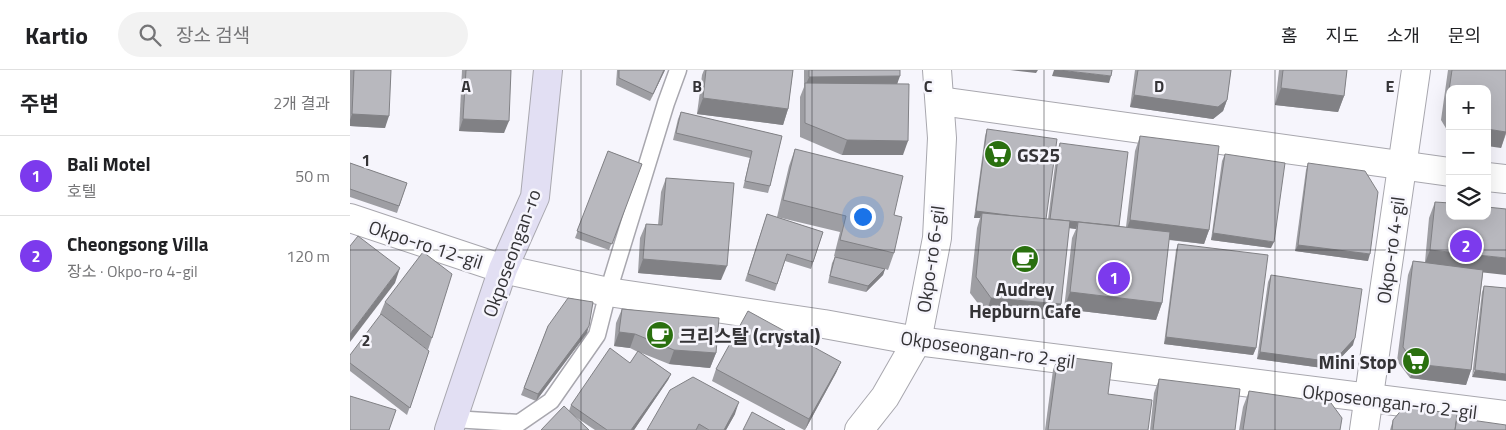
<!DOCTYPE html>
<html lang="ko">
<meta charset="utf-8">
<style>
:root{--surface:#fff;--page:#f2f2f2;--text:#202124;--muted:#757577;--line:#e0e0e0;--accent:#7c3aed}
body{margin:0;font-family:"Titillium Web","Noto Sans KR",sans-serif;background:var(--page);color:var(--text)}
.controls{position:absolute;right:15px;top:15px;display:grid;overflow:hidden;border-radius:10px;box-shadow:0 5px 20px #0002}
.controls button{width:45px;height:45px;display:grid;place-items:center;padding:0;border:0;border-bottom:1px solid var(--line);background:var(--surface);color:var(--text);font:25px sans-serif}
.you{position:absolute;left:512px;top:146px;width:18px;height:18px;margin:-12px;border:4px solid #fff;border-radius:50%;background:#1a73e8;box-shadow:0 0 0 8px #1a73e833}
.badge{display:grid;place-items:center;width:32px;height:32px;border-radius:50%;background:var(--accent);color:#fff;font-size:16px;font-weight:700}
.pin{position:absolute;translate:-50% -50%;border:2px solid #fff;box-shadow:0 1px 5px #0006}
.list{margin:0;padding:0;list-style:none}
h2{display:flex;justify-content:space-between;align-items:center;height:65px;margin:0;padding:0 20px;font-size:21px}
h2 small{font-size:16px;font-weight:400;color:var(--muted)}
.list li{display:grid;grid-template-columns:32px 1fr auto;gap:15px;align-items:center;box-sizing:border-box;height:80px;padding:0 20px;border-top:1px solid var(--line)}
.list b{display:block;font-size:19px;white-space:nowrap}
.list p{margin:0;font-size:16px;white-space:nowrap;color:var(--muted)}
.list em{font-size:16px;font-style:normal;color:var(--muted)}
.icon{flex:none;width:28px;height:28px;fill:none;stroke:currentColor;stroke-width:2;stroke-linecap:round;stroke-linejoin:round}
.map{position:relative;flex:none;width:1156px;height:360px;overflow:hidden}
header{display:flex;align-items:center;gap:30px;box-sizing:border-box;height:70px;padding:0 25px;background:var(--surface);border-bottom:1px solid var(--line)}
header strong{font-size:24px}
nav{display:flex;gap:28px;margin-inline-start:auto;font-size:18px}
.search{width:350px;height:45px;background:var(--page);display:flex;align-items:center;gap:12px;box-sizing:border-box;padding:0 18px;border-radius:28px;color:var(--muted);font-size:19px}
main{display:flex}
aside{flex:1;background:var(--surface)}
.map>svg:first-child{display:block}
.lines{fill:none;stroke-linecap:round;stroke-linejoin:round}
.lane-casing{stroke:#a8a7ae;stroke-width:19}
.street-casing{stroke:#a8a7ae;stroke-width:30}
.secondary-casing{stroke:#a8a7ae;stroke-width:30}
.lane{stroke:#fff;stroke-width:16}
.street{stroke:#fff;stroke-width:28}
.secondary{stroke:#e2dff3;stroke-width:28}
.wall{fill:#9e9ea3}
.shaded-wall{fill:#818185}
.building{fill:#b8b8be;stroke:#818185}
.grid{fill:none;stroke:#343336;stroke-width:1;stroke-opacity:0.55}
.labels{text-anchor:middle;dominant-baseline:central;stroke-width:5;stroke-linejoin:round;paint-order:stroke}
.poi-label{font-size:19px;font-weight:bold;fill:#343336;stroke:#f6f5fc;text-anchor:start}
.street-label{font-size:19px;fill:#343336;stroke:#f6f5fc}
.grid-label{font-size:16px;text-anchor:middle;font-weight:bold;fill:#343336;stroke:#f6f5fc;stroke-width:5;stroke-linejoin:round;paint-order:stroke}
</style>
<header>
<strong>Kartio</strong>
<div class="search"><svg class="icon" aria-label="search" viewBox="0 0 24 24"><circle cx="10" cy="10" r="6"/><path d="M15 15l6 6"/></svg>장소 검색</div>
<nav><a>홈</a><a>지도</a><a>소개</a><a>문의</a></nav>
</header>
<main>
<aside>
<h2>주변<small>2개 결과</small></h2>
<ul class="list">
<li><span class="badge">1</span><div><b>Bali Motel</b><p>호텔</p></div><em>50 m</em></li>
<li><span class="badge">2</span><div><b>Cheongsong Villa</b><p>장소 · Okpo-ro 4-gil</p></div><em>120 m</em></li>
</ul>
</aside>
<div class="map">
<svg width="1156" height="360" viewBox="0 0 1156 360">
<rect width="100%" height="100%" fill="#f6f5fc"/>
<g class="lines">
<g class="lane-casing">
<polyline id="lane" points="103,349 169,353 201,331 247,265 258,222 316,33 328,0"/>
</g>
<g class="street-casing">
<g id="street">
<polyline points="590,31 1100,102"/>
<polyline points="1137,107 1156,109"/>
<polyline points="0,148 153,199 258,222 474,254 567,271 1156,345"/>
<polyline points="509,360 535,327 567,271 587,168 592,68 587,0"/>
<polyline points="1014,360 1066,0"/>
</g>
</g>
<g class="secondary-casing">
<polyline id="secondary" points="99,360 153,199 185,127 198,0"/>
</g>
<use href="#lane" class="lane"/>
<use href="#street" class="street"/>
<use href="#secondary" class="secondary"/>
</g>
<g class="wall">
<polygon points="0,0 41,0 35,58 0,56"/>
<polygon points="112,0 161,0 154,63 109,61"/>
<polygon points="267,0 315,0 300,31 266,15"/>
<polygon points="354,0 443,0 438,39 433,55 347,44 352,5"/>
<polygon points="454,0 550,0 547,14 553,85 492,85 450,67 450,27 454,17"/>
<polygon points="785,0 881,0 877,30 873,41 863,49 780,37"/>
<polygon points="929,0 997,0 994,26 988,42 925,35"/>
<polygon points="1098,0 1156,0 1156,64 1151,78 1100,19 1100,65 1091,50"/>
<polygon points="331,42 432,66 420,116 418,123 393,118 400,88 323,70 328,49"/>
<polygon points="637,59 696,149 698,149 707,80 710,73 769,156 776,157 785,81 790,66 859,160 854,174 819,170 812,233 806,250 714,239 722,168 726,159 719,158 711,234 706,250 636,244 620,223 627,158 630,148 624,148 635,66"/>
<polygon points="445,79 544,145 544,183 538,200 535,199 533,205 516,222 478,213 482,193 485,187 484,186 490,162 427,147 439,96"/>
<polygon points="258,81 292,94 259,180 225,168"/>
<polygon points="875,84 921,178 861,170 872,91"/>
<polygon points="0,93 57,113 47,143 0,127"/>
<polygon points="958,93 1018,191 945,181 956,100"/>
<polygon points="316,108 371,210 288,203 290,168 296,154 308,155 311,122"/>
<polygon points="1085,132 1133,203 1121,300 1116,315 1060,308 1047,291 1058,205 1063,191 1075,192 1079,148"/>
<polygon points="417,144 473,162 461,199 435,191 425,221 395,211"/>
<polygon points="828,174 906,278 903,285 814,274 826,180"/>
<polygon points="921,205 1003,275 980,299 907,289 918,212"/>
<polygon points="1134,216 1156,218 1122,307 1132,222"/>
<polygon points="35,232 82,268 78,280 30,244"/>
<polygon points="272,239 366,283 360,298 319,294 289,282 321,304 318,310 284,360 245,360 224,346 219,341 221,335 280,293 288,282 280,278 264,276 266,253"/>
<polygon points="198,256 237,263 186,331 171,325"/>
<polygon points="79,281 57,345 0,301 0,285"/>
<polygon points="708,286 758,324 798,360 695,360 703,300"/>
<polygon points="491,292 486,303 455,360 454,360 362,311 366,299"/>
<polygon points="809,309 885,360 800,360 804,323"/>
<polygon points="899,321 990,360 889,360 893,337"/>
<polygon points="385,344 376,360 297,360"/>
<polygon points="1107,348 1156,360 1040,360 1043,350"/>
</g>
<g class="shaded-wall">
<polygon points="314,0 315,0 300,31 303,24"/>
<polygon points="660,0 688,0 686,3"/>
<polygon points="704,0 709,0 761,6 759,13 702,6"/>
<polygon points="550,6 545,20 455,17 459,7"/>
<polygon points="931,18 994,26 988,42 925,35"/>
<polygon points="784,25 877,30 873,41 863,49 780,37"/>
<polygon points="353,28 438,39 433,55 347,44"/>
<polygon points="2,44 39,46 35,58 0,56 0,50"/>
<polygon points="113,49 159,51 154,63 109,61"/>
<polygon points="1137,59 1156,62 1151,78 1137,76"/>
<polygon points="497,70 558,71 553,85 492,85"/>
<polygon points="626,141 696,150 632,143 630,148 624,148"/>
<polygon points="700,149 728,152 726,159 697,155"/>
<polygon points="780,150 859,160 854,174 775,164"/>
<polygon points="863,163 924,172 921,178 861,170"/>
<polygon points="948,175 1020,184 1018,191 945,181"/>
<polygon points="1080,180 1156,188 1156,205 1074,196"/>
<polygon points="293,189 377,196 371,210 288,203"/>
<polygon points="50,198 45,213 0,272 0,264"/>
<polygon points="535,199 533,205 516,222 518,216"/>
<polygon points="720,222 812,233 806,250 714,239"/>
<polygon points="641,228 711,234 706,250 636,244"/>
<polygon points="239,256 237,263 186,331 188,324"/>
<polygon points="269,262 285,264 280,278 264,276"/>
<polygon points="816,267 906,278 903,285 814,274"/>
<polygon points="1005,268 1003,275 980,299 907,289 910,282"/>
<polygon points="324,280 366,283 360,298 319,294"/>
<polygon points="491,292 486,303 455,360 459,349"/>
<polygon points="1065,294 1121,300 1116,315 1060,308"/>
<polygon points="1125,300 1156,304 1156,311 1122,307"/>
<polygon points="321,304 318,310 284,360 281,360"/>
<polygon points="389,332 385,344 376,360 374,360"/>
</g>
<g class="building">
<polygon points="4,0 41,0 39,46 2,44"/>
<polygon points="116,0 161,0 159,51 113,49"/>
<polygon points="269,0 314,0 303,24 269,8"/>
<polygon points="356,0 443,0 438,39 353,28"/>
<polygon points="459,0 550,0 550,6 459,7"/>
<polygon points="709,0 762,0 761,6"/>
<polygon points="788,0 881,0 877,30 868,37 784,25"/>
<polygon points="933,0 997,0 994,26 931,18"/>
<polygon points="1102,0 1156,0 1156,62 1137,59 1137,19 1100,19 1100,38 1097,34"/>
<polygon points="455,13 559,14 558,71 497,70 455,53"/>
<polygon points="331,42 432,66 420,116 395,111 402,81 326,63"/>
<polygon points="637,59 707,69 696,149 665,146 626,141"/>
<polygon points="790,66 869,76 859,160 780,150"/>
<polygon points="710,73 778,82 769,156 700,149"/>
<polygon points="445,79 553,106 544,145 552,147 544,183 490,170 496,146 433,130"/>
<polygon points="258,81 292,94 262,174 227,161"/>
<polygon points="875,84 935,93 924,172 863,163"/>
<polygon points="0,93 57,113 49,136 0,119"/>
<polygon points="958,93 1015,101 1028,122 1020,184 948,175"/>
<polygon points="316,108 384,113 377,196 293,189 296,154 312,155"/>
<polygon points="1085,132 1100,133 1100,146 1137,146 1137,137 1156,139 1156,188 1080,180"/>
<polygon points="632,143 720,151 711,234 641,228 626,207"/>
<polygon points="417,144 473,162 463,192 437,184 427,214 398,204"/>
<polygon points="728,152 820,162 812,233 720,222"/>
<polygon points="8,166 50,198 0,264 0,176"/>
<polygon points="828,174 918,185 906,278 816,267"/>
<polygon points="73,182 102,204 82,268 35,232"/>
<polygon points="485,187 535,199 518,216 480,206"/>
<polygon points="1063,191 1133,200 1121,300 1065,294 1053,277"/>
<polygon points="921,205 1012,219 1005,268 983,292 910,282"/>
<polygon points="1134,216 1156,218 1156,304 1125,300"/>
<polygon points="218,228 243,232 239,256 188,324 174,318 198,256"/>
<polygon points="272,239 369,248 366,283 324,280 285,264 269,262"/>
<polygon points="398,241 491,292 459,349 366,299"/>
<polygon points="31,244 79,281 60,338 0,293 0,285"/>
<polygon points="260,278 280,293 288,281 321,304 281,360 257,360 221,335"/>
<polygon points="708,286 762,293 758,324 802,330 798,360 698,360"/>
<polygon points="343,307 389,332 374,360 359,360 349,354 346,360 297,360 320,320"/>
<polygon points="809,309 890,319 885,360 803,360"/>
<polygon points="899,321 981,333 992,348 990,360 893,360"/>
<polygon points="0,326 46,340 39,360 0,360"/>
<polygon points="214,336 239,360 191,360"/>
<polygon points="1054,337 1107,344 1105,360 1042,360 1043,350"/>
<polygon points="402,342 435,360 393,360"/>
<polygon points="1107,348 1156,355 1156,360 1105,360"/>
</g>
<path class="grid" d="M 231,0 L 231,360M 462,0 L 462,360M 694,0 L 694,360M 925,0 L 925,360M 0,180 L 1156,180"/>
<defs>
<g id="supermarket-disc" transform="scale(1.4375)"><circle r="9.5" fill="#2a700f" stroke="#f6f5fc"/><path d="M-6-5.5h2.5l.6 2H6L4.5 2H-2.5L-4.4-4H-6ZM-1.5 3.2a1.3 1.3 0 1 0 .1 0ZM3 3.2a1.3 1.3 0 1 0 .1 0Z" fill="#fff"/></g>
<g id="cafe-disc" transform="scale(1.4375)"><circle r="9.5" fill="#2a700f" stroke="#f6f5fc"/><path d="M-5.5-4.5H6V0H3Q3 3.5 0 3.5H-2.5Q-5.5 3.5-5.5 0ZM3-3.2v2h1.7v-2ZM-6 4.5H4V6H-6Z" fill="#fff"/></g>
</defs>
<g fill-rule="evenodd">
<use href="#supermarket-disc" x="648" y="84"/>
<use href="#cafe-disc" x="675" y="189"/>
<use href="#cafe-disc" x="310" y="265"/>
<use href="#supermarket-disc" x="1066" y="291"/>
</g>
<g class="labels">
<g class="poi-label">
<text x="667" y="84">GS25</text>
<text x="675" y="218" text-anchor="middle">Audrey<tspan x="675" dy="22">Hepburn Cafe</tspan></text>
<text x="329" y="265">크리스탈 (crystal)</text>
<text x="1047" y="291" text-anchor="end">Mini Stop</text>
</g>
<g class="street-label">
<text transform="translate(76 174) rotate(18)">Okpo-ro 12-gil</text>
<text transform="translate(1040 180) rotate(-82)">Okpo-ro 4-gil</text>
<text transform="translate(161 183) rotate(-70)">Okposeongan-ro</text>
<text transform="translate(580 189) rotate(-82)">Okpo-ro 6-gil</text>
<text transform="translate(638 279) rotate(8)">Okposeongan-ro 2-gil</text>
<text transform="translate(1040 331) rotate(7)">Okposeongan-ro 2-gil</text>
</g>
</g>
<g class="grid-label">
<text x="116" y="22">A</text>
<text x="347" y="22">B</text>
<text x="578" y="22">C</text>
<text x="809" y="22">D</text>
<text x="1040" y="22">E</text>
<text x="16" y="96">1</text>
<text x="16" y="276">2</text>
</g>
</svg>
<div class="controls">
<button>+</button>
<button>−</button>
<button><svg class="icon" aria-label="layers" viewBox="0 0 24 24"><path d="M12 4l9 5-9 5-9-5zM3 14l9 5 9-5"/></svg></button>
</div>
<div class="you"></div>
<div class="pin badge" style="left:764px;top:208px">1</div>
<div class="pin badge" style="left:1116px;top:176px">2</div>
</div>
</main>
